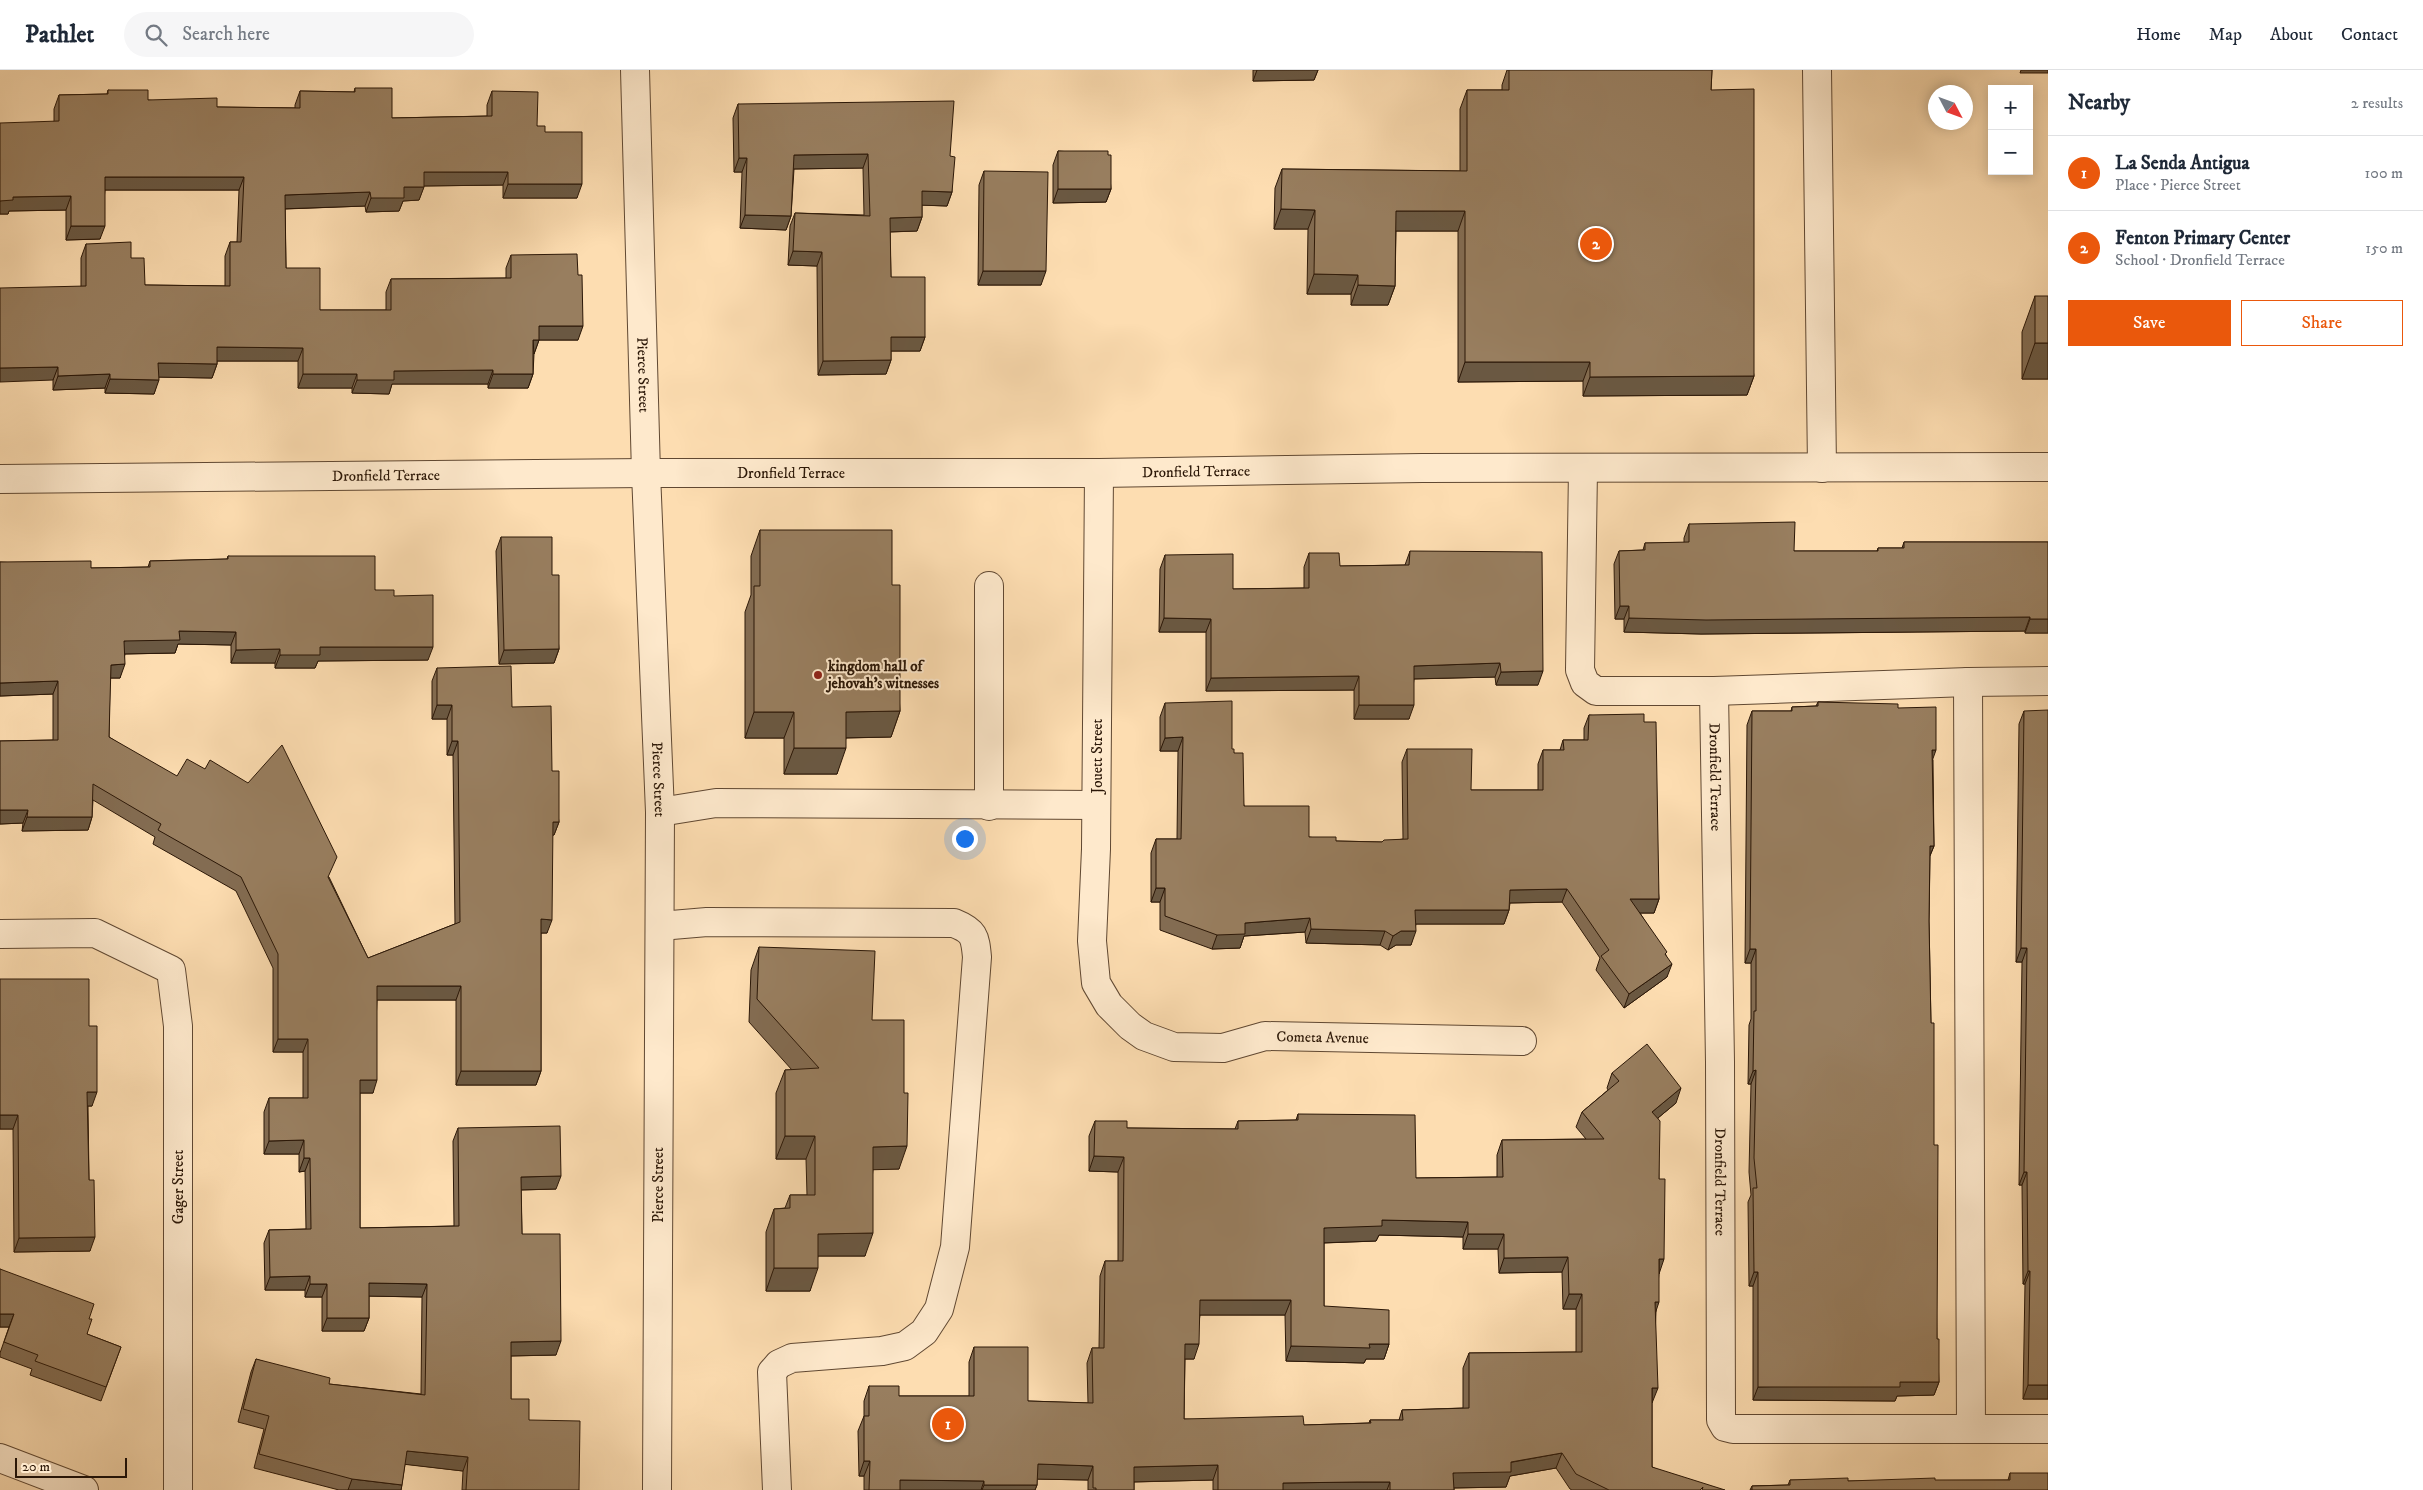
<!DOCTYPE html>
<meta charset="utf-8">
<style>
:root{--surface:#fff;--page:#f6f6f7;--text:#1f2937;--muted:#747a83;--line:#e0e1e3;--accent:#ea580c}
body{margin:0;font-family:"IM FELL DW Pica",serif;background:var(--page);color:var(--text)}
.controls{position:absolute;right:15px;top:15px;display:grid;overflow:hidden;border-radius:0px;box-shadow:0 2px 12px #0003}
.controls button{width:45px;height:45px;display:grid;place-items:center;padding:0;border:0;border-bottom:1px solid var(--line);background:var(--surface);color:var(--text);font:25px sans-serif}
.compass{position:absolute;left:1928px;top:15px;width:45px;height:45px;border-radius:50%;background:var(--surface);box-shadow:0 2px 12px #0003;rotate:131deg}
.scale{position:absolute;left:15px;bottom:12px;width:112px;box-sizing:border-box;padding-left:5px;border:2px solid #2b1707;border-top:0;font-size:14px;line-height:18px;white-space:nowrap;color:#2b1707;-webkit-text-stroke:4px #fee9cc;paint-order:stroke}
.you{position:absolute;left:964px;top:768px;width:18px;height:18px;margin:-12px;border:4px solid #fff;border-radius:50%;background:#1a73e8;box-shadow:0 0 0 8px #1a73e833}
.badge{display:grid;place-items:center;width:32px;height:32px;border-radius:50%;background:var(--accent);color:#fff;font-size:16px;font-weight:700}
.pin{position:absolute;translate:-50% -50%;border:2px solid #fff;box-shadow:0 1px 5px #0006}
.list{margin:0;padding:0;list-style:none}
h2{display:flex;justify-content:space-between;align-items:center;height:65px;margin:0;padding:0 20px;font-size:21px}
h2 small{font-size:16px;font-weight:400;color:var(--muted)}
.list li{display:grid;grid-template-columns:32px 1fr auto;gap:15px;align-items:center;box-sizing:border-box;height:75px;padding:0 20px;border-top:1px solid var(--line)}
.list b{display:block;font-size:19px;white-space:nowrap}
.list p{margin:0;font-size:16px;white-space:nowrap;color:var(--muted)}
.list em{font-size:16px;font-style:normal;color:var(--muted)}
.actions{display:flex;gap:10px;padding:15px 20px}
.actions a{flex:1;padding:11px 0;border:1px solid var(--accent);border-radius:0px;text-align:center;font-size:18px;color:var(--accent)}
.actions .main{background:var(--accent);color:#fff}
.icon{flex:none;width:28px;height:28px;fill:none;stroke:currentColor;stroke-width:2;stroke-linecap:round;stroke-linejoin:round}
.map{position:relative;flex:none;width:2048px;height:1420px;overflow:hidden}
header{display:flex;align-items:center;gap:30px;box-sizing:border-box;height:70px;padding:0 25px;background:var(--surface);border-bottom:1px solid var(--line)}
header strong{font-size:24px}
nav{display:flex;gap:28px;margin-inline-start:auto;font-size:18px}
.search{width:350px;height:45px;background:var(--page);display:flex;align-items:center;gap:12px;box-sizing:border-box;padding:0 18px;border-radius:28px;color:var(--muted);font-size:19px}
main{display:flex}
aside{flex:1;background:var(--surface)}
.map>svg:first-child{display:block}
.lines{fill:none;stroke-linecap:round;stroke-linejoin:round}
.minor-casing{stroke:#604832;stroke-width:30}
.minor{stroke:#fee9cc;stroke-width:28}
.wall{fill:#836c52;stroke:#2b1707;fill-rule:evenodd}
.shaded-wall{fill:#6a5842;stroke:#2b1707}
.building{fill:#987e5f;stroke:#2b1707;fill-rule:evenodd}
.poi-dot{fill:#8f2418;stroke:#fee9cc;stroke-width:2}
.labels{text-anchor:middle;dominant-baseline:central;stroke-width:4;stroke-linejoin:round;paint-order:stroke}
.street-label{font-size:15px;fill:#2b1707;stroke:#fee9cc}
.poi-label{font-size:15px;font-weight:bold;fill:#2b1707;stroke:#fee9cc;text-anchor:start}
</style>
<header>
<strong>Pathlet</strong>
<div class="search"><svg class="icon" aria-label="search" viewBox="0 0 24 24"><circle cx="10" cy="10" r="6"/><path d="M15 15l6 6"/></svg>Search here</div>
<nav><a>Home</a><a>Map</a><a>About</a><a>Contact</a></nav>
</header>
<main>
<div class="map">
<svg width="2048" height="1420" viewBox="0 0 2048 1420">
<rect width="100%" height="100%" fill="#fdddb1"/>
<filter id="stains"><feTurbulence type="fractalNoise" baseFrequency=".004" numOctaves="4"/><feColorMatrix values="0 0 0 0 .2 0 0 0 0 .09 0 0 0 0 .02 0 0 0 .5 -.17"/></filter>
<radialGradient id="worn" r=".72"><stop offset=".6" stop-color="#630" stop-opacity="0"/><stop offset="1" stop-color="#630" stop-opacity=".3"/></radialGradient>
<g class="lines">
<g class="minor-casing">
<g id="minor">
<path id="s1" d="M 635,0 L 646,403 L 660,742 L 657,1420"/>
<polyline points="1817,0 1822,398"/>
<polyline points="1583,399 1580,600 1585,613 1596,621 1714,621 1968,612 2048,611"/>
<path id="s2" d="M 1099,403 L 1096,779 L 1092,871 L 1096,913 L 1109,935 L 1130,956 L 1144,966 L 1174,977 L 1223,978 L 1265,966 L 1522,971"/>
<path id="s3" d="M 0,409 L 646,403 L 1099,403 L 1422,398 L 2048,397"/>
<polyline points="1968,612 1971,1359"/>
<path id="s4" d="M 1714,621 L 1720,992 L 1721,1350 L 1725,1357 L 1733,1359 L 2048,1359"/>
<polyline points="989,736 989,516"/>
<polyline points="660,742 716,733 1096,735"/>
<path d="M 660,856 L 707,852 L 954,853 C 974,861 975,866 977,887 L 955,1177 L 939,1239 L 924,1262 L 905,1276 L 882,1281 L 792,1288 L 779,1294 L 772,1302 L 777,1420"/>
<polyline points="0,864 95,863 171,900 178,956 178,1420"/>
<polyline points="0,1388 84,1420"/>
</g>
</g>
<use href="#minor" class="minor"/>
</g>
<g class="wall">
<polygon points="1253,0 1318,0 1314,10 1253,11"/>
<polygon points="1507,0 1712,0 1711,20 1754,306 1747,325 1583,326 1583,311 1458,312 1458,161 1396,161 1395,216 1388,235 1351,235 1351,224 1307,224 1308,159 1274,159 1275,118 1282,99 1460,101 1460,39 1467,20 1502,20 1502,15"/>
<polygon points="355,18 392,48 487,46 487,35 492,21 545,62 577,128 503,128 503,115 424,116 419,130 403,131 399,141 366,142 365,136 285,139 286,198 320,240 386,240 386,222 391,209 506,208 506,198 511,185 578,270 539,270 534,284 533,304 528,318 488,318 488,314 392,314 389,324 352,323 352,318 298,318 298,291 217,291 217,294 212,308 159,307 154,324 105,323 105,318 53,320 53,310 81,216 81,188 86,174 131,188 145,215 225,216 225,186 230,172 237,172 239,120 105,120 100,169 66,170 66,140 9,141 8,144 0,144 54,51 54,39 59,25 107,24 108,20 148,30 217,37 295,38 295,35 300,21 354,22"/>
<polygon points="738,34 950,86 952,122 947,136 922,135 922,147 917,161 890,162 891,207 925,267 920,281 891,281 891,290 886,304 818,305 817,196 788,195 790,156 795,143 864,145 863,98 794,99 791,146 786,160 740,158 742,102 734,102 733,48"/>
<polygon points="1058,81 1108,85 1111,119 1106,132 1053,133 1053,95"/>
<polygon points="984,101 1041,215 978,215 979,115"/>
<polygon points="2035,226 2048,309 2022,309 2022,262"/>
<polygon points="1689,454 1794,481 1877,481 1878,478 1902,478 1904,472 2048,472 2048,563 2025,563 2025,561 1701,564 1624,562 1624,549 1615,549 1614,494 1619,481 1643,480 1645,473 1684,473 1684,468"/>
<polygon points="760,460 892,515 900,641 891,667 846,668 837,704 784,704 784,668 745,668 745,542 751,525 751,486"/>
<polygon points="501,467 552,505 559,579 554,593 499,594 496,481"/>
<polygon points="1410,481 1538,615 1496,615 1495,607 1414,609 1409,649 1354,649 1354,620 1206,621 1206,562 1159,562 1160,499 1165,485 1233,519 1304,518 1304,497 1309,483 1340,496 1405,495"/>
<polygon points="228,486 375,520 394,526 428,590 318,591 315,598 275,598 275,593 231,593 231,575 178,574 175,583 125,584 120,608 110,608 109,667 329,807 368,888 455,854 453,685 447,685 447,649 432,649 432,611 437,598 512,637 552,701 559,752 554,765 552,765 547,863 541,863 541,1001 536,1015 456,1015 456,930 377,930 373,1023 360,1023 360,1158 454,1156 453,1071 458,1058 556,1119 521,1120 522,1164 556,1285 511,1286 511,1329 529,1350 579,1420 462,1420 463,1401 405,1394 401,1420 339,1420 254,1398 264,1359 238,1352 251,1302 256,1289 329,1314 421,1324 422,1227 369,1226 369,1248 364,1261 322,1261 322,1227 305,1227 305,1220 265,1220 264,1173 269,1160 306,1159 305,1101 299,1102 299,1084 264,1084 264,1042 269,1028 303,1028 303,982 273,982 273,898 236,821 153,774 155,767 93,730 92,747 88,760 22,761 23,753 0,754 0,671 53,670 53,624 0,626 0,492 91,498 148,497 150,491 227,489"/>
<polygon points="1818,632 1898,638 1933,690 1934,776 1930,786 1929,851 1937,1269 1939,1312 1934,1325 1897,1326 1895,1331 1753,1330 1753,1216 1749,1216 1748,1132 1751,1125 1749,1102 1751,1014 1748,1014 1749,955 1751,949 1751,893 1745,893 1747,655 1752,641 1791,641 1792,637 1816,636"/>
<polygon points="1165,633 1232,679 1234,683 1244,736 1309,767 1336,771 1382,772 1403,769 1402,692 1407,679 1471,720 1538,720 1538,694 1543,680 1560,680 1563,670 1584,670 1584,658 1589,645 1644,652 1659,829 1654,843 1640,843 1666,885 1667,907 1624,938 1596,900 1600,888 1562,832 1510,833 1509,840 1504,854 1416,854 1411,875 1396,875 1388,880 1380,875 1306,873 1305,862 1244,866 1240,878 1212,879 1160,860 1160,832 1151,832 1151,783 1156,769 1177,769 1178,681 1160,681 1160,647"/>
<polygon points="2024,641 2048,1329 2023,1329 2025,1214 2023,1214 2022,1115 2019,1115 2022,892 2016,892 2019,654"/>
<polygon points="759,877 872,950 899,1099 873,1099 865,1186 818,1186 810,1221 766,1221 766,1162 774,1139 785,1138 790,1125 807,1125 806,1089 776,1089 776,1023 785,1000 792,1000 749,952 751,900"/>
<polygon points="89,956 92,1036 88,1036 90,1181 14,1182 13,1059 0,1059"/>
<path d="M 1612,1003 L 1676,1033 L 1658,1048 L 1659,1109 L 1659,1202 L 1656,1242 L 1652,1332 L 1652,1397 L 1700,1420 L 1572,1420 L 1570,1419 L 1556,1398 L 1510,1406 L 1506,1417 L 1454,1418 L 1454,1420 L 1213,1420 L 1213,1410 L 1134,1412 L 1134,1420 L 1088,1420 L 1088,1410 L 1037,1409 L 1037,1415 L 1035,1420 L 864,1420 L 864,1406 L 859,1406 L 858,1361 L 864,1346 L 864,1331 L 869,1316 L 899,1326 L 969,1326 L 969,1292 L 974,1277 L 1028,1331 L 1088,1333 L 1087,1293 L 1092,1278 L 1099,1278 L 1100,1206 L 1105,1191 L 1118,1191 L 1118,1102 L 1089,1101 L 1089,1066 L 1095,1051 L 1127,1058 L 1235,1059 L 1238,1051 L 1296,1050 L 1298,1044 L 1416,1108 L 1497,1107 L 1497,1085 L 1502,1070 L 1586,1069 L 1576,1057 L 1582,1042 L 1608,1020 L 1607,1018 ZM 1379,1165 L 1463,1167 L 1463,1179 L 1498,1179 L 1499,1203 L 1562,1202 L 1563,1239 L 1576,1239 L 1576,1282 L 1469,1283 L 1463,1298 L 1463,1338 L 1402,1340 L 1399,1350 L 1370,1350 L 1369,1353 L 1304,1355 L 1184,1349 L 1185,1289 L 1194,1289 L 1200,1245 L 1285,1245 L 1286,1291 L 1364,1293 L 1366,1289 L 1384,1289 L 1389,1274 L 1324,1236 L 1324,1173 L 1376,1171 Z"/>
<polygon points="0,1199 89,1249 87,1264 121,1277 101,1331 30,1305 32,1299 0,1287 0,1283 9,1257 0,1257"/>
<polygon points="2010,1403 2048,1420 1750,1420 1752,1416 1788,1415 1790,1410 1848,1411 2008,1410"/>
</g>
<g class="shaded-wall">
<polygon points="1257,0 1318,0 1314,10 1253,11"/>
<polygon points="2021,0 2048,0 2048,3 2020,3"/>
<polygon points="868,84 863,98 789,99 794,85"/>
<polygon points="739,88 747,88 742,102 734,102"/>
<polygon points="424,102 508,102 503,115 419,116"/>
<polygon points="105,107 244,107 239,120 100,120"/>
<polygon points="508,114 582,114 577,128 503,128"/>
<polygon points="404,117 424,117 419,130 403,131 399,141 366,142 371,128"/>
<polygon points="1058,119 1111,119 1106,132 1053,133"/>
<polygon points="922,121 952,122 947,136 917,135"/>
<polygon points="370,122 365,136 280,139 285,125"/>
<polygon points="71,126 66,140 9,141 8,144 0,144 0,131 13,127"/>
<polygon points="1281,139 1315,140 1308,159 1274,159"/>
<polygon points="1396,141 1465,141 1458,161 1389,161"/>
<polygon points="745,145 791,146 786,160 740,158"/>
<polygon points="922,147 917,161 885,162 890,148"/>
<polygon points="71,156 105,156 100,169 66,170"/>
<polygon points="793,181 822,182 817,196 788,195"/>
<polygon points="983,201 1046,201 1041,215 978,215"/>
<polygon points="1314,204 1358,205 1351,224 1307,224"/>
<polygon points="1358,215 1395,216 1388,235 1351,235"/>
<polygon points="539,256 583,256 578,270 534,270"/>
<polygon points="891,267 925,267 920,281 886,281"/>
<polygon points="533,270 539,270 534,284"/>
<polygon points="2035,273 2048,273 2048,309 2022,309"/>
<polygon points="217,277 303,278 298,291 212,291"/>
<polygon points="891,290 886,304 818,305 823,291"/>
<polygon points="1465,292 1590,292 1583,311 1458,312"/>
<polygon points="158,293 217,294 212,308 153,307"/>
<polygon points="58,297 53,310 0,312 0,298"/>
<polygon points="493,300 488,314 392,314 389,324 352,323 357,310 394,301"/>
<polygon points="110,304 105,318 53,320 58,306"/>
<polygon points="303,304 357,304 352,318 298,318"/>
<polygon points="493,304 533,304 528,318 488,318"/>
<polygon points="1754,306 1747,325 1583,326 1590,307"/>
<polygon points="110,309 159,310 154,324 105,323"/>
<polygon points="1620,536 1629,536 1624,549 1615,549"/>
<polygon points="2030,547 2025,561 1701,564 1624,562 1629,548"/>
<polygon points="1164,548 1211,549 1206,562 1159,562"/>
<polygon points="2030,549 2048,549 2048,563 2025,563"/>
<polygon points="179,561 236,562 231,575 178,574 175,583 120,584 124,571"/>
<polygon points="320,577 433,577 428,590 318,591 315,598 275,598 280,585"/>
<polygon points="280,579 275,593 231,593 236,580"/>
<polygon points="559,579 554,593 499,594 504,580"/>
<polygon points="1500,593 1495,607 1409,609 1414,596"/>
<polygon points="125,594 120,608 106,608 111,595"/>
<polygon points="1543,601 1538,615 1496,615 1501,602"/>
<polygon points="1359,606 1354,620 1206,621 1211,608"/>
<polygon points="58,611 53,624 0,626 0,613"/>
<polygon points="437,635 452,635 447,649 432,649"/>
<polygon points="1359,635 1414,635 1409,649 1354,649"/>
<polygon points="900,641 891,667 837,668 846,642"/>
<polygon points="754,642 794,642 784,668 745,668"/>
<polygon points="1183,667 1178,681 1160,681 1165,668"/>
<polygon points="452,671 458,671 453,685 447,685"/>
<polygon points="794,678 846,678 837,704 784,704"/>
<polygon points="1932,680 1936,680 1931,694"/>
<polygon points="0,740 28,740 23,753 0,754"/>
<polygon points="27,747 92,747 88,760 22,761"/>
<polygon points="553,752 559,752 554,765 548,765"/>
<polygon points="1930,776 1934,776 1928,790"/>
<polygon points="1156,818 1165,818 1160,832 1151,832"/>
<polygon points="1567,819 1562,832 1505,833 1510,820"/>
<polygon points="1630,829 1659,829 1654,843 1626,843"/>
<polygon points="1415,840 1509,840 1504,854 1410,854"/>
<polygon points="1310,848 1305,862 1244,866 1240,878 1212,879 1217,865 1245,853"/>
<polygon points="541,849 552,850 547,863 536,863"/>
<polygon points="1311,859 1385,861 1380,875 1306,873"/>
<polygon points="1401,861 1416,861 1411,875 1396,875 1388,880 1393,866"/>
<polygon points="2021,878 2027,878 2022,892 2016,892"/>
<polygon points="1750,879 1756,879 1751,893 1745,893"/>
<polygon points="1672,894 1667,907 1624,938 1629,924"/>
<polygon points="377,916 461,916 456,930 372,930"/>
<polygon points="278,969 308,969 303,982 273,982"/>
<polygon points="1756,1000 1751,1014 1748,1014 1753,1001"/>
<polygon points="461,1001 541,1001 536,1015 456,1015"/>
<polygon points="360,1010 377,1010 373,1023 355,1023"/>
<polygon points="1681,1018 1676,1033 1647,1057 1652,1042"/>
<polygon points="87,1022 97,1022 92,1036 82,1036"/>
<polygon points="0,1045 18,1045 13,1059 0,1059"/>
<polygon points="785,1066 815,1066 806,1089 776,1089"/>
<polygon points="304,1070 299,1084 264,1084 269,1071"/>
<polygon points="907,1076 899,1099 865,1100 873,1077"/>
<polygon points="1094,1086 1124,1087 1118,1102 1089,1101"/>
<polygon points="304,1088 310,1088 305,1101 299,1102"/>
<polygon points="2024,1102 2027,1102 2022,1115 2019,1115"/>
<polygon points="561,1106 556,1119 516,1120 521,1107"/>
<polygon points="1382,1150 1468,1152 1463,1167 1379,1165 1376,1171 1319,1173 1324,1158"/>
<polygon points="873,1163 865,1186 809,1186 818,1164"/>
<polygon points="1468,1164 1504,1164 1498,1179 1463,1179"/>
<polygon points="95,1167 90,1181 14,1182 19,1168"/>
<polygon points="1568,1187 1562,1202 1499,1203 1504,1188"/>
<polygon points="1659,1189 1664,1189 1659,1204"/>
<polygon points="774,1198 818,1198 810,1221 766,1221"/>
<polygon points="2028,1201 2030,1201 2025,1214 2023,1214"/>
<polygon points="1754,1202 1758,1202 1753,1216 1749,1216"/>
<polygon points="310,1206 305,1220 265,1220 270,1207"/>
<polygon points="369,1213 427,1214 422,1227 364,1226"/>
<polygon points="310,1214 327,1214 322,1227 305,1227"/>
<polygon points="1569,1224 1582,1224 1576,1239 1563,1239"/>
<polygon points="1200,1230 1291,1230 1285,1245 1194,1245"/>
<polygon points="1655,1232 1659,1232 1654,1247"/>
<polygon points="0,1244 14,1244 9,1257 0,1257"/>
<polygon points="327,1248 369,1248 364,1261 322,1261"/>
<polygon points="561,1271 556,1285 506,1286 511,1272"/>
<polygon points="1185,1274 1199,1274 1194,1289 1179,1289"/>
<polygon points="1369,1274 1389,1274 1384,1289 1366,1289 1364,1293 1286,1291 1291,1276"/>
<polygon points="1900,1312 1939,1312 1934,1325 1897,1326 1895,1331 1753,1330 1758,1317"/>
<polygon points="2028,1315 2048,1315 2048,1329 2023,1329"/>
<polygon points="1652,1318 1658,1318 1652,1333"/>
<polygon points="407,1381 468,1387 463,1401 402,1394"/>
<polygon points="1562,1383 1556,1398 1510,1406 1506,1417 1448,1418 1453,1403"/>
<polygon points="864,1391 870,1391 864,1406 859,1406"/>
<polygon points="1038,1394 1093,1396 1088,1410 1032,1409"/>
<polygon points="1218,1395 1213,1410 1128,1412 1134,1397"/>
<polygon points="352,1409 402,1415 401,1420 348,1420"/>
<polygon points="900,1410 984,1411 981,1420 897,1420"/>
<polygon points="1357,1412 1390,1412 1387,1420 1280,1420 1283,1413"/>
<polygon points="984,1415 1037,1415 1035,1420 982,1420"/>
</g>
<g class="building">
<polygon points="1509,0 1712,0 1711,20 1754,19 1754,306 1590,307 1590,292 1465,292 1465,141 1396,141 1395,216 1358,215 1358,205 1314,204 1315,140 1281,139 1282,99 1467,101 1467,20 1509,20"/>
<polygon points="355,18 392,18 392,48 492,46 492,21 538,22 537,56 545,56 545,62 582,62 582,114 508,114 508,102 424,102 424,117 404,117 404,128 371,128 370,122 285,125 286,198 320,198 320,240 391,240 391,209 511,208 511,185 577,184 578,205 582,205 583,256 539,256 539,270 533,270 533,304 493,304 493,300 394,301 394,310 357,310 357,304 303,304 303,278 217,277 217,294 158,293 159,310 110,309 110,304 58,306 58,297 0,298 0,218 86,216 86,174 131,172 131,188 144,188 145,215 230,216 230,172 241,172 244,107 105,107 105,156 71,156 71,126 13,127 13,130 0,131 0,53 59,51 59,25 108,24 108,20 148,20 148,30 217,28 217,37 300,38 300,21 355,22"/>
<polygon points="954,31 950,86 955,87 952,122 922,121 922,147 890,148 891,207 925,207 925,267 891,267 891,290 823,291 822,182 793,181 795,143 870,146 868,84 794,85 791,146 745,145 747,88 739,88 738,34"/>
<polygon points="1058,81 1108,81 1108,85 1111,85 1111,119 1058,119"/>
<polygon points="984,101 1048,102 1046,201 983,201"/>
<rect x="2035" y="226" width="13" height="47"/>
<polygon points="1795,452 1794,481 1878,481 1878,478 1904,478 1904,472 2048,472 2048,549 2030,549 2030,547 1706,550 1629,548 1629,536 1620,536 1619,481 1645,480 1645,473 1689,472 1689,454"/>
<polygon points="760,460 892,460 892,515 900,515 900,641 846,642 846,678 794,678 794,642 754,642 754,516 760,516"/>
<polygon points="501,467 552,467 552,505 559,505 559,579 504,580"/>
<polygon points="1410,481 1542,482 1543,601 1501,602 1500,593 1414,596 1414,635 1359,635 1359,606 1211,608 1211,549 1164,548 1165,485 1233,484 1233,519 1309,518 1309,483 1339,483 1340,496 1409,495"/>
<polygon points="228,486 375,486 375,520 394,520 394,526 433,525 433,577 320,577 320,585 280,585 280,579 236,580 236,562 179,561 180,570 124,571 125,594 111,595 109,667 177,706 187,689 205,699 210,690 248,713 282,675 337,787 328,807 368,888 460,852 458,671 452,671 452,635 437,635 437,598 511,596 512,637 551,636 552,701 559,701 559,752 553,752 552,850 541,849 541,1001 461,1001 461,916 377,916 377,1010 360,1010 360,1158 459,1156 458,1058 560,1056 561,1106 521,1107 522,1164 560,1164 561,1271 511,1272 511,1329 529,1329 529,1350 580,1351 579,1420 466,1420 468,1387 407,1381 402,1415 352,1409 259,1384 269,1346 243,1339 256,1289 330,1308 329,1314 425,1325 427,1214 369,1213 369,1248 327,1248 327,1214 310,1214 310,1206 270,1207 269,1160 311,1159 310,1088 304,1088 304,1070 269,1071 269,1028 308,1028 308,969 278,969 278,884 241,807 158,760 161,754 93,714 92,747 27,747 28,740 0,740 0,671 58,670 58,611 0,613 0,492 91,491 91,498 150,497 150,491 228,489"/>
<polygon points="1232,631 1232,679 1234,679 1234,683 1243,683 1244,736 1309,736 1309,767 1336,767 1336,771 1382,772 1384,770 1408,769 1407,679 1472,679 1471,720 1543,720 1543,680 1564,680 1563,670 1588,670 1589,645 1644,644 1644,652 1656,652 1659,829 1630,829 1667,882 1665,884 1672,894 1629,924 1601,886 1609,880 1567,819 1510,820 1509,840 1415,840 1416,861 1401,861 1393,866 1385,861 1311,859 1310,848 1245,853 1245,864 1217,865 1165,846 1165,818 1156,818 1156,769 1181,769 1183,667 1165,668 1165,633"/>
<polygon points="1818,632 1898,634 1898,638 1936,637 1936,680 1932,680 1934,776 1930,776 1929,851 1931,953 1934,953 1934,1075 1938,1075 1937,1269 1939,1269 1939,1312 1900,1312 1900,1317 1758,1317 1758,1202 1754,1202 1753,1118 1757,1118 1754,1088 1756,1000 1753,1001 1754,941 1756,941 1756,879 1750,879 1752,641 1792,641 1792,637 1818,636"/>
<polygon points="2048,640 2048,1315 2028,1315 2030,1201 2028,1201 2027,1102 2024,1102 2027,878 2021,878 2024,641"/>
<polygon points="759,877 875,881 872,950 904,950 904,1023 908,1023 907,1076 873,1077 873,1163 818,1164 818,1198 774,1198 774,1139 790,1138 790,1125 815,1125 815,1066 785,1066 785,1000 819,998 757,929"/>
<polygon points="0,909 89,909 89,956 97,956 97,1022 87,1022 89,1110 94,1110 95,1167 19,1168 18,1045 0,1045"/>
<path d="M 1647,974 L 1681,1018 L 1652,1042 L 1660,1051 L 1659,1109 L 1665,1109 L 1664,1189 L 1659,1189 L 1659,1232 L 1655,1232 L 1658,1318 L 1652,1318 L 1652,1397 L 1725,1420 L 1702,1420 L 1703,1417 L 1700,1420 L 1609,1420 L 1576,1404 L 1562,1383 L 1511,1392 L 1511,1402 L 1453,1403 L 1454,1420 L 1390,1420 L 1390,1412 L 1357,1412 L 1283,1413 L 1283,1420 L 1218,1420 L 1218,1395 L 1134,1397 L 1134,1420 L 1096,1420 L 1096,1418 L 1093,1418 L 1093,1396 L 1038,1394 L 1037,1415 L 984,1415 L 984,1411 L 900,1410 L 900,1420 L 869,1420 L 870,1391 L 864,1391 L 864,1346 L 869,1346 L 869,1316 L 899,1316 L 899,1326 L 974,1326 L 974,1277 L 1028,1277 L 1028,1331 L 1093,1333 L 1092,1278 L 1104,1278 L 1105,1191 L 1123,1191 L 1124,1087 L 1094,1086 L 1095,1051 L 1127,1051 L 1127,1058 L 1238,1059 L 1238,1051 L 1298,1050 L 1298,1044 L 1415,1045 L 1416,1108 L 1503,1107 L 1502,1070 L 1604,1069 L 1582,1042 L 1619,1011 L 1612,1003 ZM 1382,1150 L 1468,1152 L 1468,1164 L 1504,1164 L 1504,1188 L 1568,1187 L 1569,1224 L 1582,1224 L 1582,1282 L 1469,1283 L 1469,1338 L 1402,1340 L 1403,1350 L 1370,1350 L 1371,1353 L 1304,1355 L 1303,1346 L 1184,1349 L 1185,1274 L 1199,1274 L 1200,1230 L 1291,1230 L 1291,1276 L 1370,1278 L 1369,1274 L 1389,1274 L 1389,1240 L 1324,1236 L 1324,1158 L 1382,1156 Z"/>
<polygon points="0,1199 94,1234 89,1249 92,1249 87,1264 121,1277 106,1317 35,1291 38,1285 4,1272 14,1244 0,1244"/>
<polygon points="2010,1403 2048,1403 2048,1420 1752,1420 1752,1416 1790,1415 1790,1410 1848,1408 1848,1411 1935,1408 1935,1410 2010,1410"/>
</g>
<circle class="poi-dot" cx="818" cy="605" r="5"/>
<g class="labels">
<g class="street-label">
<text stroke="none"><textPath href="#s1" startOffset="305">Pierce Street</textPath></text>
<text stroke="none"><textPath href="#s3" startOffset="1196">Dronfield Terrace</textPath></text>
<text stroke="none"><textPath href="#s3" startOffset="791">Dronfield Terrace</textPath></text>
<text stroke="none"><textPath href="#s3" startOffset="386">Dronfield Terrace</textPath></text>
<text transform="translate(1097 686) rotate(-90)">Jouett Street</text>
<text stroke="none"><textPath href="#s4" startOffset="86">Dronfield Terrace</textPath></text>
<text stroke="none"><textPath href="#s1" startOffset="710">Pierce Street</textPath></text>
<text stroke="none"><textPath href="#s2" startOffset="765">Cometa Avenue</textPath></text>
<text stroke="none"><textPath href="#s4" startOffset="491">Dronfield Terrace</textPath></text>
<text transform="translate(658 1115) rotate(-90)">Pierce Street</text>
<text transform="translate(178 1117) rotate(-90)">Gager Street</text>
</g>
<g class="poi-label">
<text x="828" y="596">kingdom hall of<tspan x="828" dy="17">jehovah's witnesses</tspan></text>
</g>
</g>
<rect width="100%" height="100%" filter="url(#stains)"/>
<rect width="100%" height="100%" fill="url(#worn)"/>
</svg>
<div class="controls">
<button>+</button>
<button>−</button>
</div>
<svg class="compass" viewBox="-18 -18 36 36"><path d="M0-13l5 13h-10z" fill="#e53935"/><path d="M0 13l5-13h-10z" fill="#747a83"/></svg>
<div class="scale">20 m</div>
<div class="you"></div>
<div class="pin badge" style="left:948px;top:1354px">1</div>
<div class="pin badge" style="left:1596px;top:174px">2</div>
</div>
<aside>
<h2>Nearby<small>2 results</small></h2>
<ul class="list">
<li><span class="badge">1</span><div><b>La Senda Antigua</b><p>Place · Pierce Street</p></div><em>100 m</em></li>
<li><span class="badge">2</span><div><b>Fenton Primary Center</b><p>School · Dronfield Terrace</p></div><em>150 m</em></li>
</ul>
<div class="actions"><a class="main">Save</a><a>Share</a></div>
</aside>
</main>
